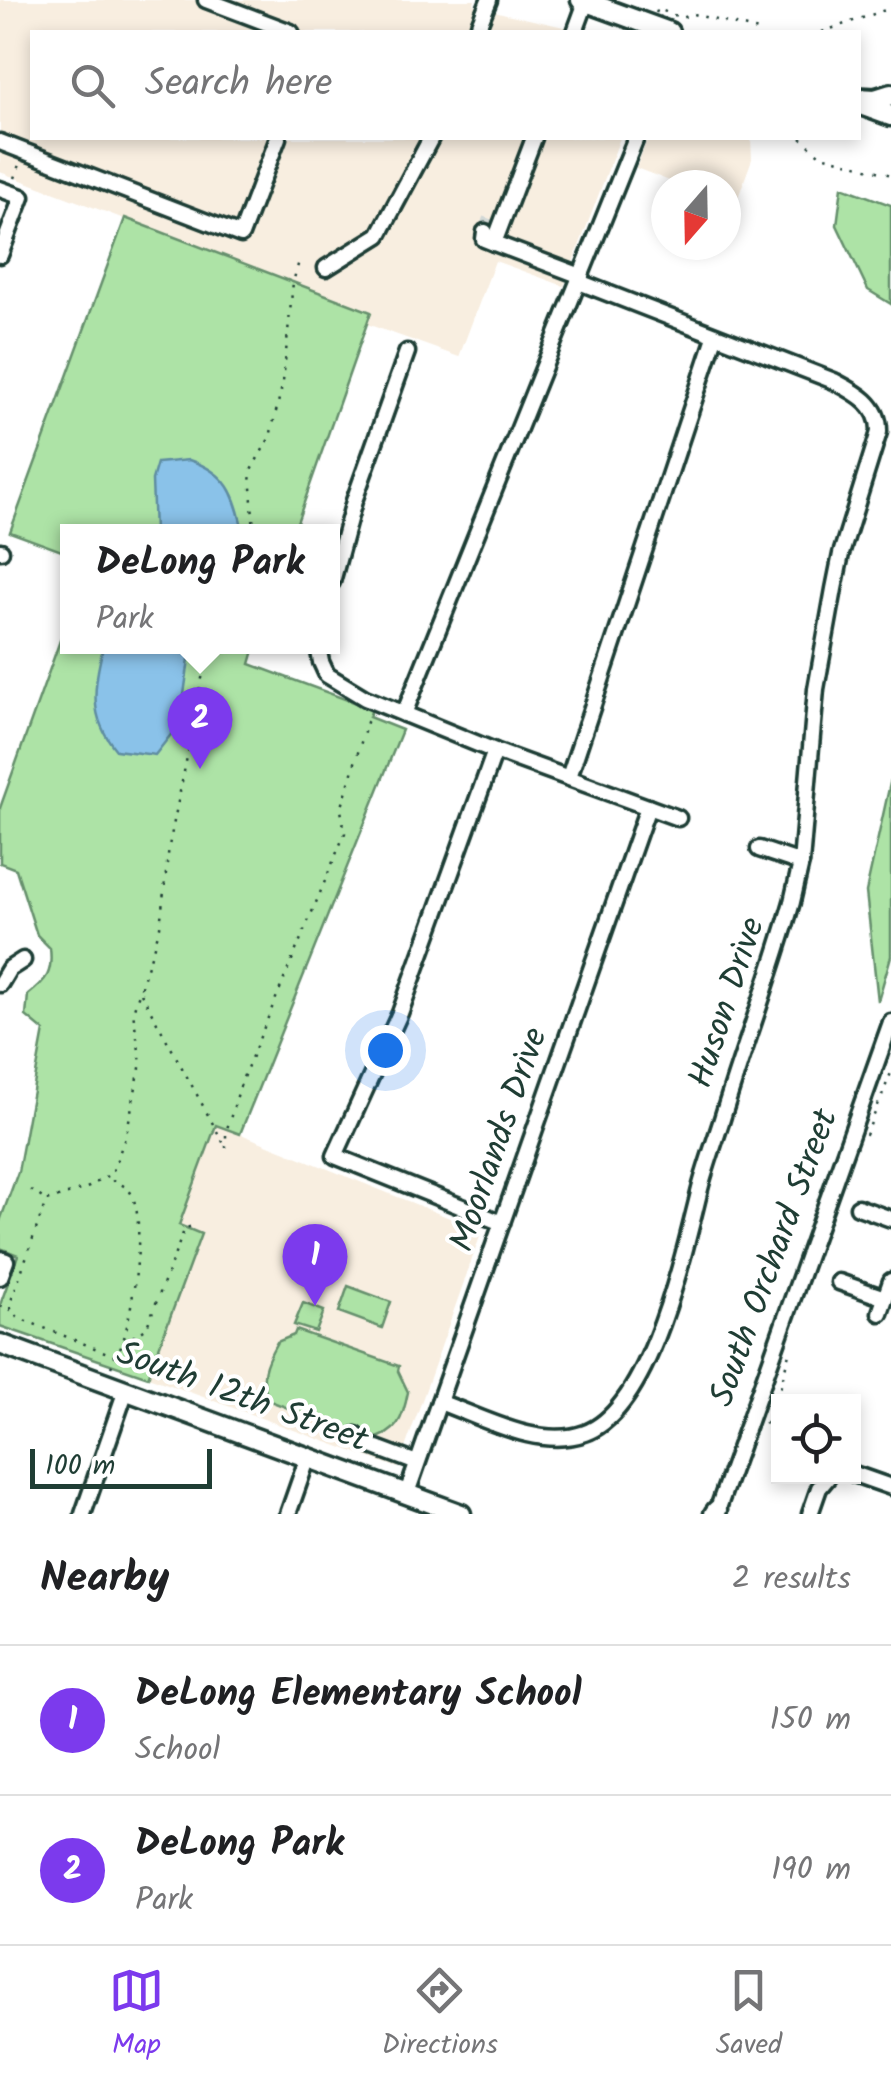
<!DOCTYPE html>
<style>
:root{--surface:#fff;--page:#f6f6f6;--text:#202124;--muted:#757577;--line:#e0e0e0;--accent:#7c3aed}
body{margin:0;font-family:Kalam,sans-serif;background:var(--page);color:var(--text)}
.controls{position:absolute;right:30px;bottom:30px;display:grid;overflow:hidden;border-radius:0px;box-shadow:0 5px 15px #0003}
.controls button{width:90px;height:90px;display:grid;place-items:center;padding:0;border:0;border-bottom:2px solid var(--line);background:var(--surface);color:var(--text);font:50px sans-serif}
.compass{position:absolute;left:651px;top:170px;width:90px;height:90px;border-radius:50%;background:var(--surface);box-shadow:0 5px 15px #0003;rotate:200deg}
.scale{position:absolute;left:30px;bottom:25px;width:182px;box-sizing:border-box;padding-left:10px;border:5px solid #1f3d34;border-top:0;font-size:28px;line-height:35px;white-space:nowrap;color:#1f3d34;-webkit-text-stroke:8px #fff;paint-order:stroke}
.you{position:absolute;left:385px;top:1050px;width:35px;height:35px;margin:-25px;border:8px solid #fff;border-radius:50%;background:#1a73e8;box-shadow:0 0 0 15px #1a73e833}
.badge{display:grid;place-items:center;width:65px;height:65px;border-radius:50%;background:var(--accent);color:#fff;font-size:32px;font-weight:700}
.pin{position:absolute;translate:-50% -82px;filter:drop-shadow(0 2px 5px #0008)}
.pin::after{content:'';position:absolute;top:52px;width:35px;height:30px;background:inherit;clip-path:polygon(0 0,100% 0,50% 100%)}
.popup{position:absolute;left:60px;top:524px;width:280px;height:130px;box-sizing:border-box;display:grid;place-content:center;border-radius:0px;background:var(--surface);filter:drop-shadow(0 2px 8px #0005);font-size:32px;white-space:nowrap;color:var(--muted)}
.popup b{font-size:38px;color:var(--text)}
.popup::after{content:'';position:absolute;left:50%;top:100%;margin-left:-20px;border:20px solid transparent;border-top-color:var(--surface)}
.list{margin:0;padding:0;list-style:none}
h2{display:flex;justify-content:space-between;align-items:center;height:130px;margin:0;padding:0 40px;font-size:42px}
h2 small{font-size:32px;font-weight:400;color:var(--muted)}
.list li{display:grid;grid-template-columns:65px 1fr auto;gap:30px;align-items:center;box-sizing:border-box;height:150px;padding:0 40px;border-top:2px solid var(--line)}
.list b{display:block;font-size:38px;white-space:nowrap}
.list p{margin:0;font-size:32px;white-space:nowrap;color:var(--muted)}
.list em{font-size:32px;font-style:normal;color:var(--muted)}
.icon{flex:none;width:55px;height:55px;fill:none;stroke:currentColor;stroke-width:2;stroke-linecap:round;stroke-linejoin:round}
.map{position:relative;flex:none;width:891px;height:1514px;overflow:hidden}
.search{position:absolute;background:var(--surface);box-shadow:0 5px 15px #0003;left:30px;right:30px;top:30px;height:110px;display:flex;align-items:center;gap:25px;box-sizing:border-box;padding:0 35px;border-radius:0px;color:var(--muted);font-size:38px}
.sheet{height:430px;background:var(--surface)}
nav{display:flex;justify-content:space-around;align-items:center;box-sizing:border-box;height:140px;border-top:2px solid var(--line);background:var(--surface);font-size:28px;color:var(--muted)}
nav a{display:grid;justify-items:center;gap:5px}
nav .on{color:var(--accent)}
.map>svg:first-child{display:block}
.built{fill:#f8eee0}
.green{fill:#ade3a6;stroke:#66906d;stroke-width:2.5}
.water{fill:#8ac2e9;stroke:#5f8da1;stroke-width:2.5}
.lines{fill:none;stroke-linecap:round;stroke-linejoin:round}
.minor-tunnel{stroke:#d2d8d6;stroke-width:14;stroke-dasharray:14 7;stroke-linecap:butt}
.minor-casing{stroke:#1f3d34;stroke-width:21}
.major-casing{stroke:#1f3d34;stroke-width:25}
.highway-casing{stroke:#1f3d34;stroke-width:28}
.path{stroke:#1f3d34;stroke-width:2.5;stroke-dasharray:2.5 8;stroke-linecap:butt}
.minor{stroke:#fff;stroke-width:14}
.major{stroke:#fff;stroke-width:18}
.highway{stroke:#fff;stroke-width:20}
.labels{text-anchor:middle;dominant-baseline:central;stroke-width:8;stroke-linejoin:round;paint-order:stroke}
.street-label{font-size:35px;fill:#1f3d34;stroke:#fff}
</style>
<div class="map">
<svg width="891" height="1514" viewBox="0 0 891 1514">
<rect width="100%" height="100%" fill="#fff"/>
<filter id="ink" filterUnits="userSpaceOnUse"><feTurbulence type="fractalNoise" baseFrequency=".01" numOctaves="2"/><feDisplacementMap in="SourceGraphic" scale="20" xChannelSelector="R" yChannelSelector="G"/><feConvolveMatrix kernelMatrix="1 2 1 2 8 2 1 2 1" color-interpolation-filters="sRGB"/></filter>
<g filter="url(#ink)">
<g class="built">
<polygon points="0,0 475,0 474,5 502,13 586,32 32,32 32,138 620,138 564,286 495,261 459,357 367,324 370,312 0,172"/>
<polygon points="648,138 751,138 752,159 735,206 726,203 726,185 680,185 636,168"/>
<polygon points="216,1124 482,1231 398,1468 148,1377 200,1234 179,1226"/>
</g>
<g class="green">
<polygon points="842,187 891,205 891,304 868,290 837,225"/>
<polygon points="125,218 371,312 294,531 68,532 67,553 10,532"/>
<path d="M 67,621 L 68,646 L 255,647 L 250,664 L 372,709 L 369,717 L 402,730 L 240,1134 L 216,1125 L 179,1225 L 201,1234 L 148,1377 L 0,1326 L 0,1305 L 18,1255 L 0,1248 L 0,1221 L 18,1172 L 44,1031 L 26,1016 L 28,995 C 47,980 53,973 50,948 L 37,935 L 16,869 L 0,863 L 0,808 Z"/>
<polygon points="891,779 891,956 878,1001 866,892"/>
<polygon points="348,1286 391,1302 382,1328 339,1312"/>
<polygon points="303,1303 324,1311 316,1332 294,1325"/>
<path d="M 296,1330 L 399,1366 L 398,1371 L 408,1392 C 403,1418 398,1434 370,1440 L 270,1401 C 258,1378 265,1363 277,1342 L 294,1335 Z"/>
</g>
<g class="water">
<path d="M 189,460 C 228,473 235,494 243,531 L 154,531 L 152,480 L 157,463 Z"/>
<path d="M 103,647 L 194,647 L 189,659 L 180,723 L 155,755 L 116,750 C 88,716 94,687 103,647 Z"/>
</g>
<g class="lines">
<polyline class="minor-tunnel" points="485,232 492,213"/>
<g class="minor-casing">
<g id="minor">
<polyline points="206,0 291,32"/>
<polyline points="476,32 489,0"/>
<polyline points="575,32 586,2"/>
<polyline points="534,138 494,243 581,276"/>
<polyline points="0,142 241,235 278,138"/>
<polyline points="0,189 22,197 0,255"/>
<polyline points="485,232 484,239 494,243"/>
<polyline points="326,268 379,235 431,138"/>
<polyline points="0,551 1,551"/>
<polyline points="332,582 354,501 407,352"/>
<polyline points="318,646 321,662 327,675 365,698 495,751 678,818"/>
<polyline points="404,714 636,138"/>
<polyline points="495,751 400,1013 335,1156 502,1223"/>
<polyline points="569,777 715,337"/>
<polyline points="759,849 801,863"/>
<polyline points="0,984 9,969 23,960"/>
<polyline points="858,1207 891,1219"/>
<polyline points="0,1259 6,1261 0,1277"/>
<polyline points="839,1282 885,1298"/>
<polyline points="880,1313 891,1281"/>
<path d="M 439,1402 C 482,1417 539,1450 585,1433 C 652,1409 685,1247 701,1185 C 707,1163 715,1141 722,1119 C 744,1047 771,975 792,902 L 801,863 L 816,689 L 834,589 L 841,554 L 879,432 C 880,404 855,392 834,381 L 579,282"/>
<polyline points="356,1435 366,1444 417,1463"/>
<polyline points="854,1474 891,1487"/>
<polyline points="407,1493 648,807"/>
<polyline points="83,1514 126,1390"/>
<polyline points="288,1514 308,1457"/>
<polyline points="716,1514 891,1022"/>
<polyline points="810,1514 819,1488 829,1476"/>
</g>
</g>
<g class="major-casing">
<g id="major">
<polyline points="581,0 669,32"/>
<polyline points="858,104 891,116"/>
<polyline points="0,1344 461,1514"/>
<polyline points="714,1514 717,1510"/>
</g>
</g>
<g class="highway-casing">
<polyline id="highway" points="858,99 875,100 891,95"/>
</g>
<g class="path">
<polyline points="656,13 658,9 681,18 693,14 762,32"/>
<polyline points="822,32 891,8"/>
<polyline points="801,138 819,154 891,175"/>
<polyline points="15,178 21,162"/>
<polyline points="254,532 250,472 270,437 283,382 293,282 300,258"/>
<polyline points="141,993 224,1144"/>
<polyline points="866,1135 891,1073"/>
<polyline points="226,1148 226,1132 242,1080 345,833 341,810 367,722 372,714"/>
<polyline points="31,1190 45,1200"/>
<polyline points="0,1306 11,1310"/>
<polyline points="124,1342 146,1329 185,1228 197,1225"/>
<polyline points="115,1356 24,1320 12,1313 10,1304 46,1201 89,1187 112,1173 126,1135 141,1063 133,1012 160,927 169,846 189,747 191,723 210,646"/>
<path d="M 111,1367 C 115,1357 121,1348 124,1338 C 132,1309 150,1210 127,1188 C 125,1186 115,1182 113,1181 L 112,1174"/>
<polyline points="764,1424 773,1418 790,1349"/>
</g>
<use href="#minor" class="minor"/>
<use href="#major" class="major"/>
<use href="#highway" class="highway"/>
</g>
</g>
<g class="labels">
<g class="street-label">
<text transform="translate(728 1003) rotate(-72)">Huson Drive</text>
<text transform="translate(500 1140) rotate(-71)">Moorlands Drive</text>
<text transform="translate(775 1258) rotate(-70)">South Orchard Street</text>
<text transform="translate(242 1398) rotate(20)">South 12th Street</text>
</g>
</g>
</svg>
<div class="controls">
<button><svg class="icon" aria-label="locate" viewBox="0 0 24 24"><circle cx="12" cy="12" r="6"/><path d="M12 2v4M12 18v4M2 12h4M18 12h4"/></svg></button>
</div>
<svg class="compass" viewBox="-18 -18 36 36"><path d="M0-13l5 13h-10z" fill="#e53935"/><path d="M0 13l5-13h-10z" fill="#757577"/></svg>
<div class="scale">100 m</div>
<div class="you"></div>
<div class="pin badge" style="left:315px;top:1306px">1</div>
<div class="pin badge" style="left:200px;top:769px">2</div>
<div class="popup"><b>DeLong Park</b>Park</div>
<div class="search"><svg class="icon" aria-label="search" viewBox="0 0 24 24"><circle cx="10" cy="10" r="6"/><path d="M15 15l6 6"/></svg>Search here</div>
</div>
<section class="sheet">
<h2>Nearby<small>2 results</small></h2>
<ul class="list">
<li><span class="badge">1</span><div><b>DeLong Elementary School</b><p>School</p></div><em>150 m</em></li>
<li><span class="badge">2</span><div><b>DeLong Park</b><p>Park</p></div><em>190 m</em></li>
</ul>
</section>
<nav>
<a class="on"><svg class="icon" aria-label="map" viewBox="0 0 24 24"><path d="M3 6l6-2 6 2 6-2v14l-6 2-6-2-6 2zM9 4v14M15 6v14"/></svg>Map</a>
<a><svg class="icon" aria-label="directions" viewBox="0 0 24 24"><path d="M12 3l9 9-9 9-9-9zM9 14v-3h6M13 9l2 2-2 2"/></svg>Directions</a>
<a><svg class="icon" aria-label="saved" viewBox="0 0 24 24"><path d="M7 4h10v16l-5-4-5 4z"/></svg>Saved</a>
</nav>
